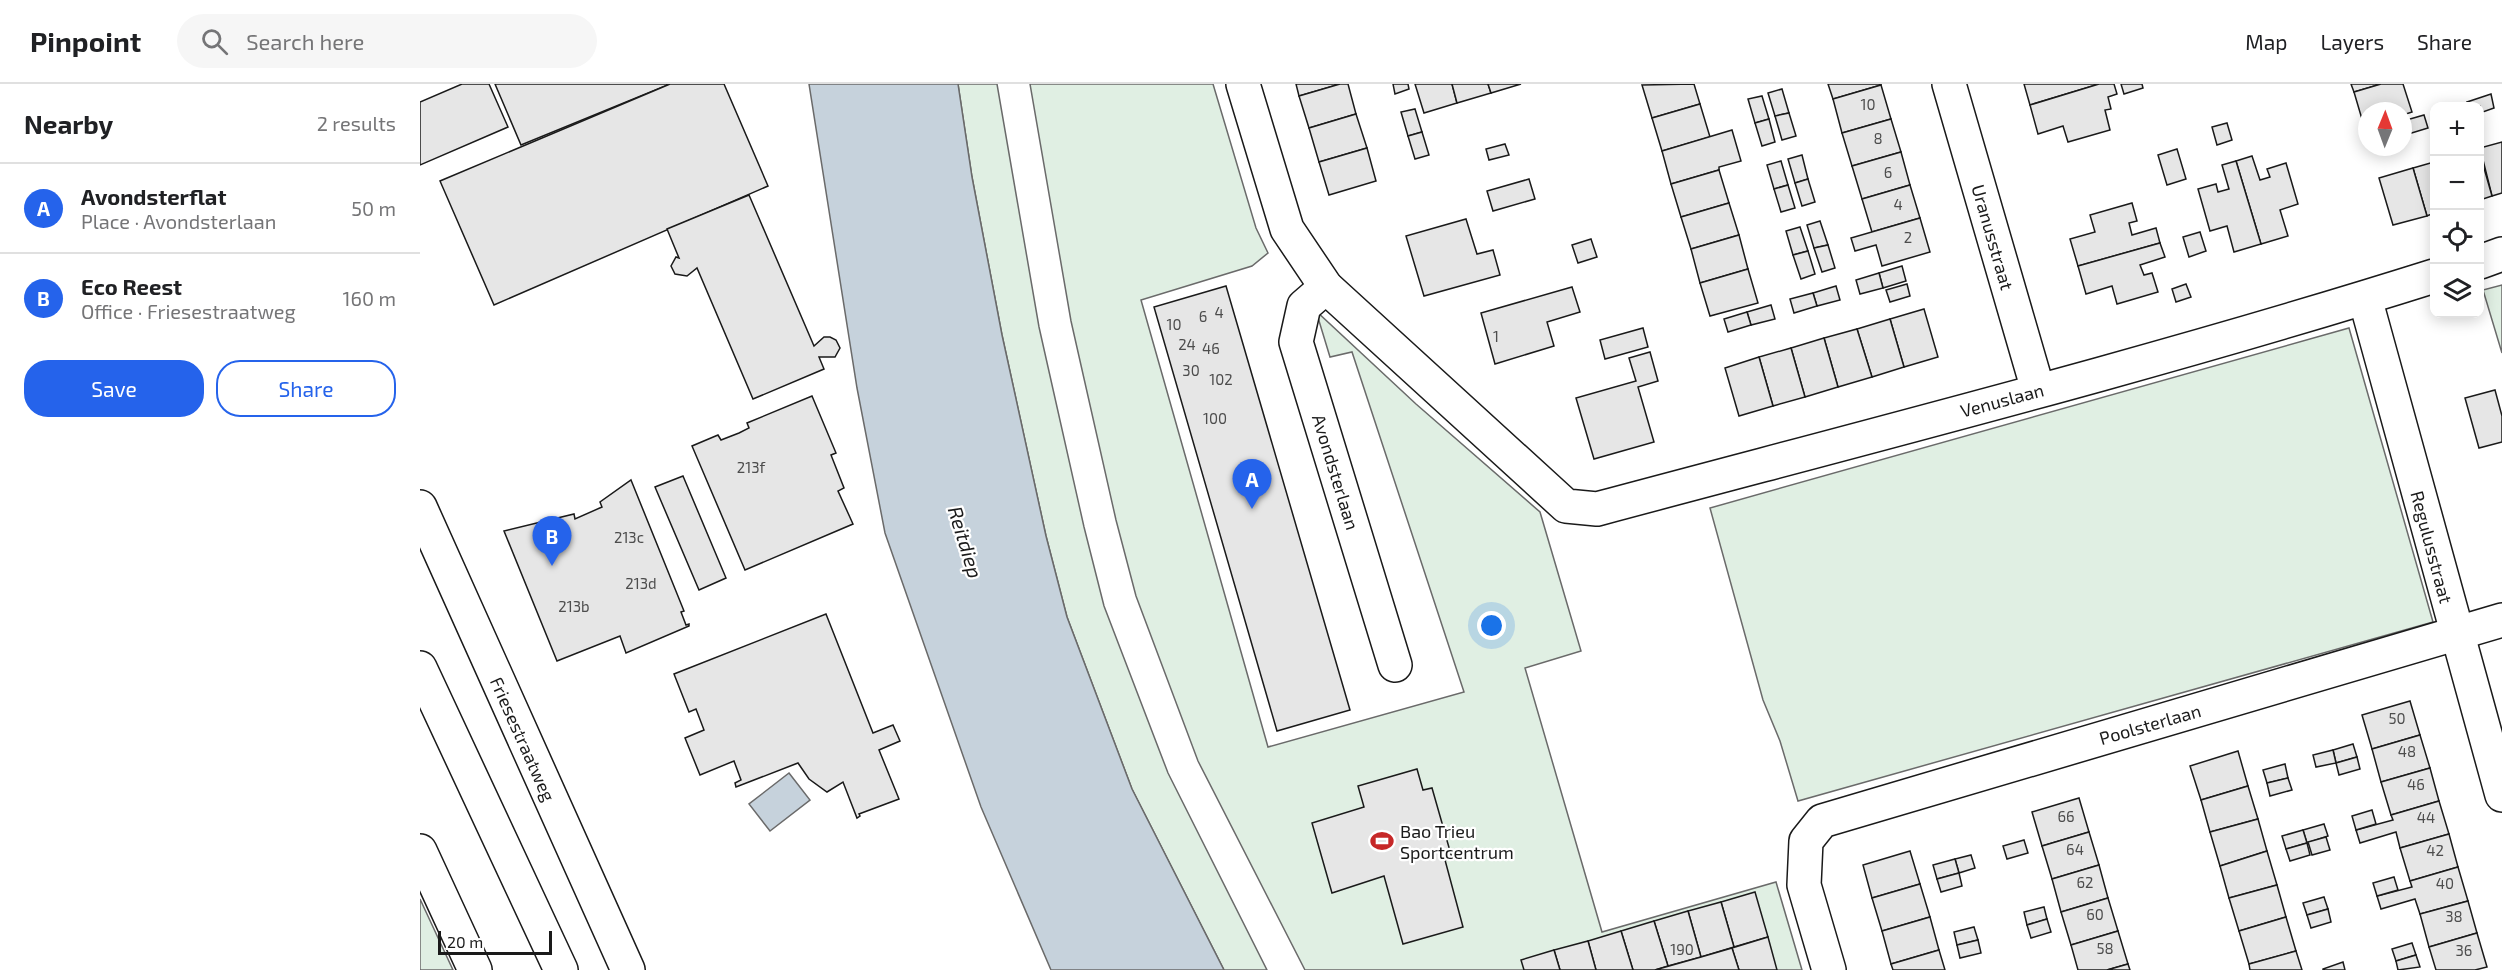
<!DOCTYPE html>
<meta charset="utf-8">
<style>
:root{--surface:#fff;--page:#f6f6f6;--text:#202124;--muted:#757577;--line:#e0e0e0;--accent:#2563eb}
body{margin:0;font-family:"Exo 2",sans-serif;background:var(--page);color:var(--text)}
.controls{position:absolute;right:18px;top:18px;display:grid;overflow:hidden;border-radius:12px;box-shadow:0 3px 15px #0003}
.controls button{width:54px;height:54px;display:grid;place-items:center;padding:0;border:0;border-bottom:2px solid var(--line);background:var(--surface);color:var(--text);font:30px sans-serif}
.compass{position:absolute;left:1938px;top:18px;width:54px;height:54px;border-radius:50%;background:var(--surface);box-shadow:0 3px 15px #0003;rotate:1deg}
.scale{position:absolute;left:18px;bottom:15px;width:114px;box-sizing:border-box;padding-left:6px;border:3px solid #1a1a1a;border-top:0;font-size:16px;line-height:21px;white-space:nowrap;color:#1a1a1a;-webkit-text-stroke:4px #fff;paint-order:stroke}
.you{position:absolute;left:1072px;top:542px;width:21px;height:21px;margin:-15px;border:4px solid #fff;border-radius:50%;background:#1a73e8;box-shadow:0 0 0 9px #1a73e833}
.badge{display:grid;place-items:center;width:39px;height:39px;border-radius:50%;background:var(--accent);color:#fff;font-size:20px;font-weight:700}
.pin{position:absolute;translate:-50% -50px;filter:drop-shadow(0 2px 3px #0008)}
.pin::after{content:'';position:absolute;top:32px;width:21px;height:18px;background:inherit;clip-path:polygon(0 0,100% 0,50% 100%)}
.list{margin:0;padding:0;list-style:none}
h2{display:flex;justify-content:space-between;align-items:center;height:78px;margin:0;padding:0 24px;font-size:26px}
h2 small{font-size:20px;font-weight:400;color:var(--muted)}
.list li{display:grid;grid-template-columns:39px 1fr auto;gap:18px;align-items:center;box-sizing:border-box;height:90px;padding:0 24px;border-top:2px solid var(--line)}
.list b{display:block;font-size:22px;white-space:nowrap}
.list p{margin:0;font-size:20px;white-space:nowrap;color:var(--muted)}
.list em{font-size:20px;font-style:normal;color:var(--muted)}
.actions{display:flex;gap:12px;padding:18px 24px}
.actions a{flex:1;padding:14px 0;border:2px solid var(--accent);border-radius:24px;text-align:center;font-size:21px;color:var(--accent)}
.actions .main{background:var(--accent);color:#fff}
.icon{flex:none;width:33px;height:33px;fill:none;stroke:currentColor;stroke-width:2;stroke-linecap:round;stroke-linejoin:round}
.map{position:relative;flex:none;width:2082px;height:886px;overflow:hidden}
header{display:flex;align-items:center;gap:36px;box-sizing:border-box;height:84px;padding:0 30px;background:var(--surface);border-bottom:2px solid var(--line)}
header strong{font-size:28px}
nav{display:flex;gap:33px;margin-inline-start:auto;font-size:21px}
.search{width:420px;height:54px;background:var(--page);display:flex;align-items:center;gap:15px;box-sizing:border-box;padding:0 21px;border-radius:33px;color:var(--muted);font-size:22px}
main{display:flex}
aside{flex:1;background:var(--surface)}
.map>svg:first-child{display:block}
.green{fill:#e0efe3;stroke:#6a6a6a;stroke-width:1.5}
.water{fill:#c6d2dc;stroke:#6a6a6a;stroke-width:1.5}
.building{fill:#e6e6e6;stroke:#1a1a1a;stroke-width:1.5}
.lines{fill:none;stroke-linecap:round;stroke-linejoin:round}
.minor-casing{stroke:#1a1a1a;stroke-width:36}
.highway-casing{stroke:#1a1a1a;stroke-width:36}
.minor{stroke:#fff;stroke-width:33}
.highway{stroke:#fff;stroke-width:33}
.labels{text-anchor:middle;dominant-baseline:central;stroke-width:4.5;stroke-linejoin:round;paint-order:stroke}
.number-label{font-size:15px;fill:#4d4d4d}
.street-label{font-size:18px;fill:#1a1a1a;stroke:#fff}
.poi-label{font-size:18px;fill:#1a1a1a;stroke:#fff;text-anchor:start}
.water-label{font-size:20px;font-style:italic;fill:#1a1a1a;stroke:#fff}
</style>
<header>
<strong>Pinpoint</strong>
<div class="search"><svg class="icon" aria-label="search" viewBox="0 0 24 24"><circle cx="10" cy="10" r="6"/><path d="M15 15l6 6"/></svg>Search here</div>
<nav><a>Map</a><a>Layers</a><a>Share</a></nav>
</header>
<main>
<aside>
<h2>Nearby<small>2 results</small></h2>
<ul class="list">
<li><span class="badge">A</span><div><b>Avondsterflat</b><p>Place · Avondsterlaan</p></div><em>50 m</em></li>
<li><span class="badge">B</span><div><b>Eco Reest</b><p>Office · Friesestraatweg</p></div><em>160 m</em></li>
</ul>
<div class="actions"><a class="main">Save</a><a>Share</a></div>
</aside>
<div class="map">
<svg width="2082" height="886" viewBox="0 0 2082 886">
<rect width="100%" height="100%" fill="#fff"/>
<g class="green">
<polygon points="538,0 577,0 619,243 664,443 684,522 748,689 847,886 804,886 712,705 647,533 626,452 582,251 552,93"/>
<polygon points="610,0 793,0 836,144 848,169 832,182 721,216 848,663 1044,608 932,268 910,273 896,227 996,320 1120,428 1161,567 1105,584 1182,848 1356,798 1382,886 885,886 778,677 716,512 696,436 651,237"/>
<polygon points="2082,201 2082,269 2063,206"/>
<polygon points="1929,244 2013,538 1378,717 1360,657 1343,616 1290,424"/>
<polygon points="0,815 33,886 0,886"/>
</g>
<g class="water">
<polygon points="389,0 538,0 552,93 582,251 626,452 647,533 712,705 804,886 631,886 561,723 465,449 437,304"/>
<polygon points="369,689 390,716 350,747 329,720"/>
</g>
<g class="building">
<polygon points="42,0 69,0 88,43 0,81 0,18"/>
<polygon points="75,0 250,0 101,61"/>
<polygon points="250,0 304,0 348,102 74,221 20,97"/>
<polygon points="876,0 920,0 879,12"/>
<polygon points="920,0 928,0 936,30 889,44 879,12"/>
<polygon points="973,0 988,0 989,5 975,10"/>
<polygon points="995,0 1032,0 1037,19 1004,29"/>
<polygon points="1032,0 1068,0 1071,9 1037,19"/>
<polygon points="1068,0 1101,0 1071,9"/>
<polygon points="1274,0 1280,20 1232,34 1222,1"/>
<polygon points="1408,0 1461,0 1461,1 1413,15"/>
<polygon points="1604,0 1679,0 1610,21"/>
<polygon points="1679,0 1694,0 1697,10 1688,13 1691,25 1685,26 1690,46 1648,58 1643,42 1618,50 1610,21"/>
<polygon points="1701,0 1722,0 1723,4 1704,10"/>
<polygon points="1931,0 1961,0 1934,8"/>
<polygon points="1961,0 1983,0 1992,28 1983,31 1983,27 1947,27 1947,42 1944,42 1934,8"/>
<polygon points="1461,1 1471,35 1422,49 1413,15"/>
<polygon points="1362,5 1369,29 1355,32 1348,9"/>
<polygon points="2071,10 2074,24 2060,29 2060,22 2049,22 2047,18"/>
<polygon points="1342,12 1349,35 1335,39 1328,15"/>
<polygon points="1280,20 1290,53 1242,67 1232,34"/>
<polygon points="995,25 1002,48 988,52 981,28"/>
<polygon points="1369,29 1376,52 1362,56 1355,32"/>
<polygon points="936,30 947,64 899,78 889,44"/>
<polygon points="2004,31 2008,44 1985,51 1983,37"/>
<polygon points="1349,35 1355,58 1342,62 1335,39"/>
<polygon points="1471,35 1481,68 1432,82 1422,49"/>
<polygon points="1807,39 1812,56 1797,61 1792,43"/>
<polygon points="1312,46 1321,77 1299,83 1299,86 1251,100 1242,67"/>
<polygon points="1002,48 1009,71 995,75 988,52"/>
<polygon points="2082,58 2082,109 2072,112 2060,64"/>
<polygon points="1085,60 1089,71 1069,76 1066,65"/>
<polygon points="947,64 956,97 909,111 899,78"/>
<polygon points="1757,65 1766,95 1747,101 1738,71"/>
<polygon points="1481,68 1490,101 1442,115 1432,82"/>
<polygon points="2060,70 2072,112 2060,116"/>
<polygon points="1382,71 1388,95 1375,99 1368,75"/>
<polygon points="1832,72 1840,96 1850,93 1847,85 1866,79 1878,120 1860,126 1868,152 1841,160 1816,77"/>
<polygon points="1361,77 1368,101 1354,105 1347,81"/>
<polygon points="1816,77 1841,160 1814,168 1807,142 1790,147 1778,105 1796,100 1798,108 1809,105 1802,81"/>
<polygon points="2014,78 2014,129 2007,132 1993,84"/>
<polygon points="1993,84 2007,132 1973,141 1959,94"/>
<polygon points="1299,86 1309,119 1261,133 1251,100"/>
<polygon points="1109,95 1115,115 1073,127 1067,107"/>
<polygon points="1388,95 1395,118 1382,122 1375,99"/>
<polygon points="1368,101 1375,124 1361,128 1354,105"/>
<polygon points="1490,101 1500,134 1452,148 1442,115"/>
<polygon points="329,111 394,262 404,253 410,253 416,256 420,264 415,273 399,273 404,285 333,315 277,184 267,192 255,190 251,182 256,173 259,174 247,145"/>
<polygon points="1309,119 1319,151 1271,165 1261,133"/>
<polygon points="1712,119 1717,137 1709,139 1712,151 1736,144 1740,159 1658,182 1650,155 1675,148 1670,131"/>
<polygon points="1500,134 1510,168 1462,182 1456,161 1435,167 1431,154"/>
<polygon points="1046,135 1057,170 1073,166 1080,191 1004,212 986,152"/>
<polygon points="1400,137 1408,161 1394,164 1387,141"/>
<polygon points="1380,143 1388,167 1373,171 1366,147"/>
<polygon points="1780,148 1786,167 1769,173 1763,153"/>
<polygon points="1319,151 1328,185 1280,199 1271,165"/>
<polygon points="1171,155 1177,173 1158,179 1152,161"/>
<polygon points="1740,159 1745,173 1720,181 1724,191 1732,189 1738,208 1697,220 1692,202 1666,210 1658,182"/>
<polygon points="1408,161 1415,184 1402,188 1394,164"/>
<polygon points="1388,167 1395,190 1381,195 1373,171"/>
<polygon points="1482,182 1486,197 1463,204 1459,189"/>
<polygon points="1328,185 1338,219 1290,232 1280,199"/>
<polygon points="1459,189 1463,204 1440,210 1436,196"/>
<polygon points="1487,200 1490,212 1470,218 1466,206"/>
<polygon points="1766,200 1771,213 1756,218 1752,205"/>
<polygon points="806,202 930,626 857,647 734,223"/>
<polygon points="1416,202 1420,216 1397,222 1393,209"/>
<polygon points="1152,203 1160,228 1127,238 1134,262 1075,280 1061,229"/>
<polygon points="1393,209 1397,222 1374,229 1370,215"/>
<polygon points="1351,221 1355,235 1331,241 1327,228"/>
<polygon points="1504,225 1518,273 1484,283 1470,235"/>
<polygon points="1327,228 1331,241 1308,248 1304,235"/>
<polygon points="1470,235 1484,283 1452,293 1437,245"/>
<polygon points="1223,244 1228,263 1185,275 1180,256"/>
<polygon points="1437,245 1452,293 1418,303 1404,254"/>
<polygon points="1404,254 1418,303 1385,313 1371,264"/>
<polygon points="1371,264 1385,313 1353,322 1339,273"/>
<polygon points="1230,268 1238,297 1218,303 1234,358 1174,375 1156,314 1216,297 1209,274"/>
<polygon points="1339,273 1353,322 1319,332 1305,284"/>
<polygon points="2075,306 2082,332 2082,358 2059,364 2045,314"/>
<polygon points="392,312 416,369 411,371 424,404 418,407 433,440 325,486 272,362 298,351 301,356 319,349 329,344 327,339"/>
<polygon points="263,392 306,494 279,506 235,403"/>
<polygon points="211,396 264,527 261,528 266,541 269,540 269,542 206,569 200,552 137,577 84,447 154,430 155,435 182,423 180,418"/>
<polygon points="406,530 453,649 473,641 480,657 459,666 479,715 439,730 440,732 437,734 423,698 407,708 389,695 378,679 316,703 315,699 321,696 314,677 280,691 265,654 284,646 276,625 269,628 254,590"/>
<polygon points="1990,617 2000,651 1952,665 1942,631"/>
<polygon points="2000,651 2010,684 1961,698 1952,665"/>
<polygon points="1933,660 1937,673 1916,679 1913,666"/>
<polygon points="1913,666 1916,679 1896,683 1893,671"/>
<polygon points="1818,667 1828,702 1781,716 1770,682"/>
<polygon points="1937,673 1940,685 1919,691 1916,679"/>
<polygon points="1865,680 1868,694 1847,699 1843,686"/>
<polygon points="2010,684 2019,717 1971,731 1961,698"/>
<polygon points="997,685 1003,706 1012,704 1032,774 1025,776 1043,843 983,860 964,792 912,809 892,739 944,723 938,702"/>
<polygon points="1868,694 1872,706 1850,712 1847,699"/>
<polygon points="1828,702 1838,735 1790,748 1781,716"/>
<polygon points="1659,714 1669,748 1622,762 1612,728"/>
<polygon points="2019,717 2029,750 1980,764 1976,748 1940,759 1936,746 1973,736 1971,731"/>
<polygon points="1952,726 1956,740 1936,746 1932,732"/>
<polygon points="1838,735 1847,767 1800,782 1790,748"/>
<polygon points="1904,740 1908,752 1887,759 1883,746"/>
<polygon points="1883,746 1887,759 1866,765 1862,752"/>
<polygon points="1669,748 1679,781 1632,795 1622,762"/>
<polygon points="2029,750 2038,783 1990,797 1980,764"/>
<polygon points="1906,753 1910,766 1892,771 1888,758"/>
<polygon points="1604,756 1608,769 1587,775 1583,762"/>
<polygon points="1887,759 1890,771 1870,777 1866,765"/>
<polygon points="1490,767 1500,800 1452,814 1443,781"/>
<polygon points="1847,767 1857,801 1809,814 1800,782"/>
<polygon points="1551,771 1555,784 1539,789 1535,775"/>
<polygon points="1535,775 1539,789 1517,795 1513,781"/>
<polygon points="1679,781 1688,814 1641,828 1632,795"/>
<polygon points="2038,783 2048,817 2000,830 1995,815 1961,825 1957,812 1992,803 1990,797"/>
<polygon points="1539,789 1542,802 1521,808 1517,795"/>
<polygon points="1974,793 1978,806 1957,812 1953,799"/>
<polygon points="1500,800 1510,833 1462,847 1452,814"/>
<polygon points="1857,801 1866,833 1819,847 1809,814"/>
<polygon points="1335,808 1348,853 1314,863 1301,818"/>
<polygon points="1904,813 1908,825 1887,831 1883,819"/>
<polygon points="1688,814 1698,847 1651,861 1641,828"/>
<polygon points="2048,817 2057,849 2009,863 2000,830"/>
<polygon points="1301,818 1314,863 1281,873 1268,827"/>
<polygon points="1624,823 1627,835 1607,841 1604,828"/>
<polygon points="1908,825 1911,838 1891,844 1887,831"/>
<polygon points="1268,827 1281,873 1248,882 1234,837"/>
<polygon points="1510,833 1519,866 1471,880 1462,847"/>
<polygon points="1866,833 1876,867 1829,880 1819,847"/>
<polygon points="1627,835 1631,848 1611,854 1607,841"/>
<polygon points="1234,837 1248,882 1235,886 1213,886 1201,847"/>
<polygon points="1554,843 1558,856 1537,861 1534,848"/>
<polygon points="1201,847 1213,886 1176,886 1168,857"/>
<polygon points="1698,847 1708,880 1687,886 1658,886 1651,861"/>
<polygon points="2057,849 2067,883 2055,886 2016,886 2009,863"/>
<polygon points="1348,853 1357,886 1319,886 1312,864"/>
<polygon points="1558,856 1561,869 1540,874 1537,861"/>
<polygon points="1168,857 1176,886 1140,886 1134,866"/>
<polygon points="1992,859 1996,871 1976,877 1972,865"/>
<polygon points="1312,864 1319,886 1235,886 1281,873"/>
<polygon points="1134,866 1140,886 1104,886 1101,876"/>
<polygon points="1519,866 1525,886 1473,886 1471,880"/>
<polygon points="1876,867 1882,886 1830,886 1829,880"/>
<polygon points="1996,871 2000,883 1978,886 1976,877"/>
<polygon points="1923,878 1925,886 1903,886 1903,885"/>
<polygon points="1708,880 1710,886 1687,886"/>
</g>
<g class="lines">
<g class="minor-casing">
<g id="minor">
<path d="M 823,0 L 867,145 L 906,203 L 1146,422 L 1177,425 C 1457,350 1738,279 2014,192"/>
<polyline points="1529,0 1618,306"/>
<polyline points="2060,178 2082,170"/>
<polyline points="906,203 884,222 876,258 975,581"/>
<polyline points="1945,214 2082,711"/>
<polyline points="0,423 208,886"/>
<polyline points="1409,886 1384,801 1386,757 1402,737 2082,536"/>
</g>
</g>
<g class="highway-casing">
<g id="highway">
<polyline points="0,584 141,886"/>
<polyline points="0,767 55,886"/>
</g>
</g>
<use href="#minor" class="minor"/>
<use href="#highway" class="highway"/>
</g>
<defs>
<g id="stadium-bare" transform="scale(1.8)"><path d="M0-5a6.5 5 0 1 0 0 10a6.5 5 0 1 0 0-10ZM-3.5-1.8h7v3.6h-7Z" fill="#c62828" stroke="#fff" stroke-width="2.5" paint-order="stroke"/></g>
</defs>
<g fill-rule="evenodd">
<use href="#stadium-bare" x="962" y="757"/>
</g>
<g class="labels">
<g class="number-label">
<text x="1448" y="20">10</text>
<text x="1458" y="54">8</text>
<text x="1468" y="88">6</text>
<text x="1478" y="120">4</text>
<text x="1488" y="153">2</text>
<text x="799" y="228">4</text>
<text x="783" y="232">6</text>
<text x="754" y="240">10</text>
<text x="1076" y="252">1</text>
<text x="767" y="260">24</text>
<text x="791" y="264">46</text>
<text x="771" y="286">30</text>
<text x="801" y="295">102</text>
<text x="795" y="334">100</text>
<text x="331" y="383">213f</text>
<text x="209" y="453">213c</text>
<text x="221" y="499">213d</text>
<text x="154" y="522">213b</text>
<text x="1977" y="634">50</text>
<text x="1987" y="667">48</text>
<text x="1996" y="700">46</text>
<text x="1646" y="732">66</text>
<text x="2006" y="733">44</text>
<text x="1655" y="765">64</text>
<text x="2015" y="766">42</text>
<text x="1665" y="798">62</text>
<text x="2025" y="799">40</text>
<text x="1675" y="830">60</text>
<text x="2034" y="832">38</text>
<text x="1685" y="864">58</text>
<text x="1262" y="865">190</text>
<text x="2044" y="866">36</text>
</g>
<g class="street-label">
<text transform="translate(1573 153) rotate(74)">Uranusstraat</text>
<text transform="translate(1582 316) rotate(-15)">Venuslaan</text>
<text transform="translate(916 388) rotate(73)">Avondsterlaan</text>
<text transform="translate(2012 463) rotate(75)">Regulusstraat</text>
<text transform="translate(1730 640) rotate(-16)">Poolsterlaan</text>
<text transform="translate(103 655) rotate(66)">Friesestraatweg</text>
</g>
<g class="poi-label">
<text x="980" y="747">Bao Trieu<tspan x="980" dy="21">Sportcentrum</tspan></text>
</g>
<g class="water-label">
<text transform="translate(546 458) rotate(73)">Reitdiep</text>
</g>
</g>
</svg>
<div class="controls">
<button>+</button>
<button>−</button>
<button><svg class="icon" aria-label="locate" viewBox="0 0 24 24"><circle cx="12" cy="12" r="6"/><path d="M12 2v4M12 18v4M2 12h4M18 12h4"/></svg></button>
<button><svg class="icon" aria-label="layers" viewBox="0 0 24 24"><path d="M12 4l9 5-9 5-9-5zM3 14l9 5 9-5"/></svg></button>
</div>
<svg class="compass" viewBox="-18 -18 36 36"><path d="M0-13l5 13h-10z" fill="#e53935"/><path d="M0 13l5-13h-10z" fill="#757577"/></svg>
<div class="scale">20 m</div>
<div class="you"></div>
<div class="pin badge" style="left:832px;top:425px">A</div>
<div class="pin badge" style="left:132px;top:482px">B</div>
</div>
</main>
